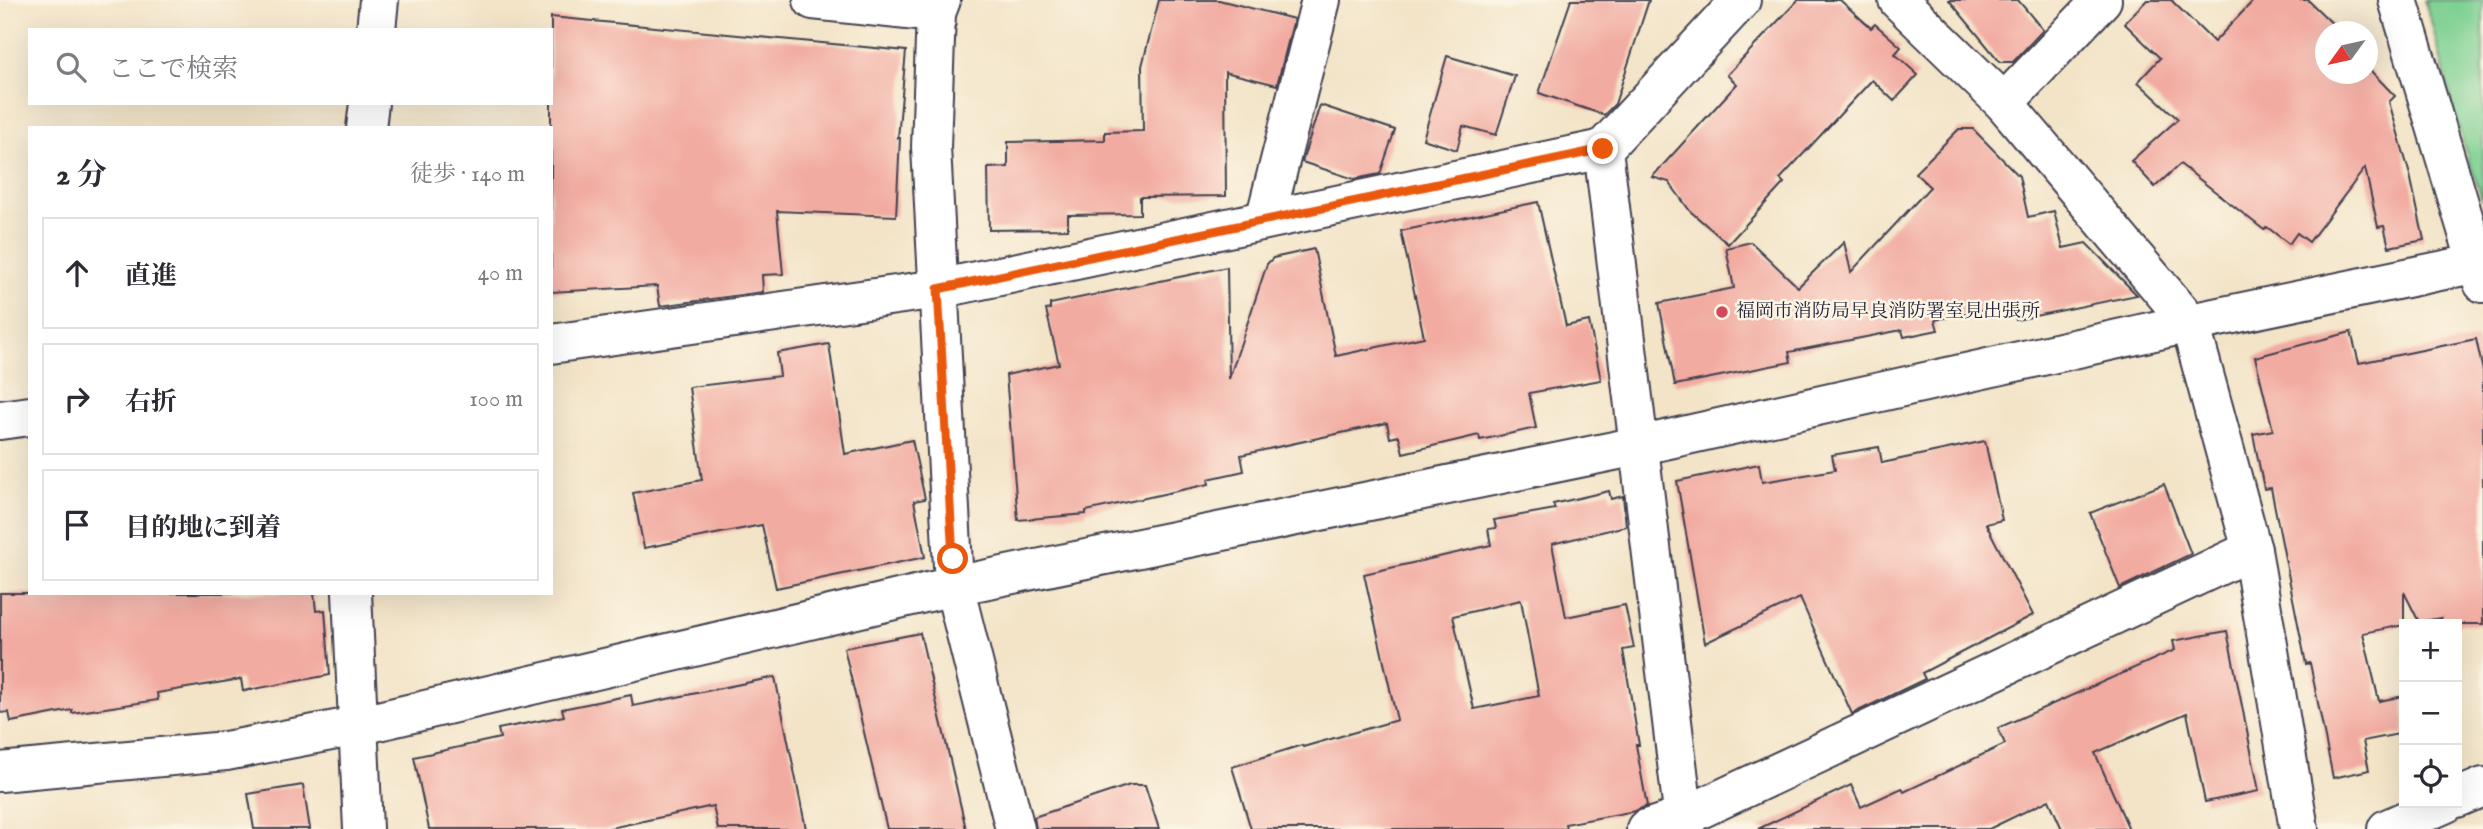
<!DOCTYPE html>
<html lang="ja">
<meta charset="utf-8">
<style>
:root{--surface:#fff;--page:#f2f2f3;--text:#2b2b33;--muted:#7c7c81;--line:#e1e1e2}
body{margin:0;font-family:"IM FELL English","Noto Serif JP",serif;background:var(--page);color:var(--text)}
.controls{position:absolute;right:21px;bottom:21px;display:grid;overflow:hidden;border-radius:0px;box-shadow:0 7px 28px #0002}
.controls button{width:63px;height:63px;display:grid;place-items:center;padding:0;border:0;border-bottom:2px solid var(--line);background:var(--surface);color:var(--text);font:35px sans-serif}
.compass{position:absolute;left:2315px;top:21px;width:63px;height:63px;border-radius:50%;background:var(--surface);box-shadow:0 7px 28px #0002;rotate:237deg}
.stop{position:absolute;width:21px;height:21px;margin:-16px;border:5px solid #ea580c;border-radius:50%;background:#fff}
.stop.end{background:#ea580c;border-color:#fff;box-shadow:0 2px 7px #0008}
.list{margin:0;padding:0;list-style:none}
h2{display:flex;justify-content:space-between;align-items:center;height:91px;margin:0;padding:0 28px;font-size:30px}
h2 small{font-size:23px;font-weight:400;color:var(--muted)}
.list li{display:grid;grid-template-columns:46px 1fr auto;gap:21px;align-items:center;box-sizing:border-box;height:112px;margin:0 14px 14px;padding:0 14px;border:2px solid var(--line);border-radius:0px}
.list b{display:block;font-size:26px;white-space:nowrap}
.list em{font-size:23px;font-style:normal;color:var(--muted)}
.icon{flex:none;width:38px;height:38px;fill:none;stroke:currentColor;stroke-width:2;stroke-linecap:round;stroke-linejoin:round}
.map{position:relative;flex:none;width:2483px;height:829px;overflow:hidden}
.search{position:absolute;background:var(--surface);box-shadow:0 7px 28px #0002;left:28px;top:28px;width:525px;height:77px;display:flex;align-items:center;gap:18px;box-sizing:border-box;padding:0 24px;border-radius:0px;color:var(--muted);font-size:26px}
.panel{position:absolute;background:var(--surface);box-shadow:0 7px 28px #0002;left:28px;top:126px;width:525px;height:469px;border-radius:0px}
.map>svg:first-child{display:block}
.green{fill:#7dd092;stroke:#507966;stroke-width:2}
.building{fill:#f2aba1;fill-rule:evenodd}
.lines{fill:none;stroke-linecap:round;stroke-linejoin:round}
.minor-casing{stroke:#413f50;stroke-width:42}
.tertiary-casing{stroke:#413f50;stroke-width:42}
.minor{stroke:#fff;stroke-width:38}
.tertiary{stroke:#fff;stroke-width:38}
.route{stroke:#ea580c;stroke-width:9}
.poi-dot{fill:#d1495b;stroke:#fcf5e5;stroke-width:2.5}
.labels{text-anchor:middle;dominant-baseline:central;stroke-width:5;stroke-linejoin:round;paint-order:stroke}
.poi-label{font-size:19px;fill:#22223b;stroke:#fcf5e5;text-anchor:start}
</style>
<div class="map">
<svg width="2483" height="829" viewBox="0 0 2483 829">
<rect width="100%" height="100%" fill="#fcf5e5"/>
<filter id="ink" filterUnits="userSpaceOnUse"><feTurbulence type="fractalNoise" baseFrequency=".0143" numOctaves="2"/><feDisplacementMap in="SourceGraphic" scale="14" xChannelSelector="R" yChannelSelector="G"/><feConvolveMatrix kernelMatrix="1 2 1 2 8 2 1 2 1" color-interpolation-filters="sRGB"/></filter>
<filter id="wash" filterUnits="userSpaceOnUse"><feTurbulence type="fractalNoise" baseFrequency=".00686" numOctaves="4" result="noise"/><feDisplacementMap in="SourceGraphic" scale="28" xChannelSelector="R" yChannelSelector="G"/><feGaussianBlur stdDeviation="1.57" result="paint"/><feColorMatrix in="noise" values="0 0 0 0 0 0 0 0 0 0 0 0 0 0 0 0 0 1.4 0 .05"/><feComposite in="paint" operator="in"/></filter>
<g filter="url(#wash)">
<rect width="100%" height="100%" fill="#f3e4c8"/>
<polygon class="green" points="2424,0 2483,0 2483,201 2463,144 2431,21"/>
<g id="blocks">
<g class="building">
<polygon points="1159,0 1219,0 1294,19 1277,85 1225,72 1226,196 1140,197 1140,214 1068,215 1068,229 989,230 988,168 1008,167 1008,142 1105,140 1105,132 1143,131 1142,66"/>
<polygon points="1571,0 1649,0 1615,104 1604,115 1539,93"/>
<polygon points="1798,0 1840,0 1871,28 1875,24 1901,47 1895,54 1918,75 1894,101 1872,80 1780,179 1784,183 1728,244 1690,211 1669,182 1652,177 1737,84 1727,75"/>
<polygon points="1949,0 2018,0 2043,30 2013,62 2000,62"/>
<polygon points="2147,0 2171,0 2214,42 2254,0 2308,0 2341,32 2326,32 2326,74 2368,74 2368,68 2395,96 2389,102 2410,175 2424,240 2389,247 2384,226 2378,227 2365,168 2309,242 2297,233 2289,244 2267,227 2264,230 2180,164 2155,187 2131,161 2178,119 2138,82 2160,58 2124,23"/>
<polygon points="551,17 906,51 898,138 900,138 896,216 777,211 783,274 762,275 763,292 660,306 657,286 551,292"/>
<polygon points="1447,56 1515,76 1496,135 1463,126 1457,150 1423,139"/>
<polygon points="1320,105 1395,130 1380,174 1354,179 1302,162"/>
<polygon points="1959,129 1973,129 2019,176 2028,217 2054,211 2063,248 2086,243 2137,295 2016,320 2013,304 1935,320 1938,330 1904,337 1902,330 1789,352 1791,362 1675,385 1659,303 1734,288 1726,248 1751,242 1798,287 1844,242 1851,272 1930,187 1915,173"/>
<polygon points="1538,202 1566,326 1589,321 1601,380 1529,393 1536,428 1480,440 1479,435 1403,453 1399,436 1390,438 1387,423 1241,455 1244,471 1208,479 1209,484 1086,511 1086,514 1018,520 1006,375 1059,364 1046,310 1050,309 1050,304 1227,267 1229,379 1267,264 1273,258 1314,249 1336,356 1424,337 1401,231"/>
<polygon points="2351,332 2359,363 2476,339 2483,371 2483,624 2442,624 2441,618 2419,622 2404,592 2404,625 2363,633 2379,701 2404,696 2404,733 2363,741 2369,770 2333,778 2310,663 2306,664 2271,488 2264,489 2253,434 2273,430 2255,357"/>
<polygon points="829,344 845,454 912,440 925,499 914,501 925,557 776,588 762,525 644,548 633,493 702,480 689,387 780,376 777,353"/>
<polygon points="1985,441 2002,520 1986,524 2033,615 1922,673 1925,679 1852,714 1800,598 1705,643 1677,481 1759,464 1762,482 1835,470 1832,455 1879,447 1882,463"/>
<polygon points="2164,484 2191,554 2120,588 2090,513"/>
<path d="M 1609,491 L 1611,499 L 1623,496 L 1626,526 L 1552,544 L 1566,617 L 1625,605 L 1634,648 L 1623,650 L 1639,745 L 1636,745 L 1647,806 L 1635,811 L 1565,824 L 1566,829 L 1251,829 L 1232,767 L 1302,745 L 1303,747 L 1397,720 L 1364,574 L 1491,545 L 1488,529 L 1496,528 L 1494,520 L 1555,509 L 1553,504 ZM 1521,600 L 1539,696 L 1474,709 L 1453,616 Z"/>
<polygon points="0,593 314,593 316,611 325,610 330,675 243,691 241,679 157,693 158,700 72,713 72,710 11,722 9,712 0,713"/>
<polygon points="2227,631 2259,791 2205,802 2187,713 2095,753 2129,829 2062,829 2049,800 1989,829 1758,829 1851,785 1861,807 1902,788 1904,792 2005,744 1998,728 2175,650 2173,641"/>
<polygon points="920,633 944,734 966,829 887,829 844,648"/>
<polygon points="775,677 806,829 718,829 713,806 606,829 429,829 414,757 500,738 498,729 564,716 562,709 631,695 633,706"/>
<polygon points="303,785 310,829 254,829 248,794"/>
<polygon points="1130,785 1145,785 1159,829 1036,829 1034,817"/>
</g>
</g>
</g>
<g filter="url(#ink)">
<use href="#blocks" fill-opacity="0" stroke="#413f50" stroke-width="2"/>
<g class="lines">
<g class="minor-casing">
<g id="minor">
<polyline points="813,0 936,13"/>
<polyline points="941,0 936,13 931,147 954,586 1015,829"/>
<polyline points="2398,0 2483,283"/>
<polyline points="376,30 379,0"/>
<polyline points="2004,103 2102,0"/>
<polyline points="366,128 369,103"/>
<polyline points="1265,220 1321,0"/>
<polyline points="551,344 938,289 1603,149"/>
<polyline points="0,420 30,416"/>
<polyline points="352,593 363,829"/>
<polyline points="1646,829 1683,817 2252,550"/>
<polyline points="1685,829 1603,149 1741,0"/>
</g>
</g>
<g class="tertiary-casing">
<g id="tertiary">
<polyline points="1898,0 2004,103 2190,323 2252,550 2299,829"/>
<polyline points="0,772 226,751 357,726 954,586 1638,446 2190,323 2483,262"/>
<polyline points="2457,798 2483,787"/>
<polyline points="2387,829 2446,803"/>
</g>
</g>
<use href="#minor" class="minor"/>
<use href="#tertiary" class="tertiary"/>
</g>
</g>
<g class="lines" filter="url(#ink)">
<polyline class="route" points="953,559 938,289 1603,149"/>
</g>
<circle class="poi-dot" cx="1722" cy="312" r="7"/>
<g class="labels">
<g class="poi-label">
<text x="1736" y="312">福岡市消防局早良消防署室見出張所</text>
</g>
</g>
</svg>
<div class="controls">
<button>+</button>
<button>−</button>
<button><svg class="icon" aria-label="locate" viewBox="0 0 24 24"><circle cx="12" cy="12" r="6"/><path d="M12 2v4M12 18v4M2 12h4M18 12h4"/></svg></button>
</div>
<svg class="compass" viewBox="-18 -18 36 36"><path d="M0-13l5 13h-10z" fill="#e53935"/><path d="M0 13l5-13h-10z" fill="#7c7c81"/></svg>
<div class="stop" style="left:953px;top:559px"></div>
<div class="stop end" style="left:1603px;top:149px"></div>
<div class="search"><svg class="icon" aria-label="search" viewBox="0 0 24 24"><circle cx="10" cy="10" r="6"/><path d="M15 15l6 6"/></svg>ここで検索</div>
<section class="panel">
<h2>2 分<small>徒歩 · 140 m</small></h2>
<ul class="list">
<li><svg class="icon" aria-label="ahead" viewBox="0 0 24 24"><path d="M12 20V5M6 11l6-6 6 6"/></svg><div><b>直進</b></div><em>40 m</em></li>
<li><svg class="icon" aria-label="right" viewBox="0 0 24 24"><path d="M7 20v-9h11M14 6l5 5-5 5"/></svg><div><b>右折</b></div><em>100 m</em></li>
<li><svg class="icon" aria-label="arrive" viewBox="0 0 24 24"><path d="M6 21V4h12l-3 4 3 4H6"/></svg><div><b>目的地に到着</b></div></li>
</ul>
</section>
</div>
